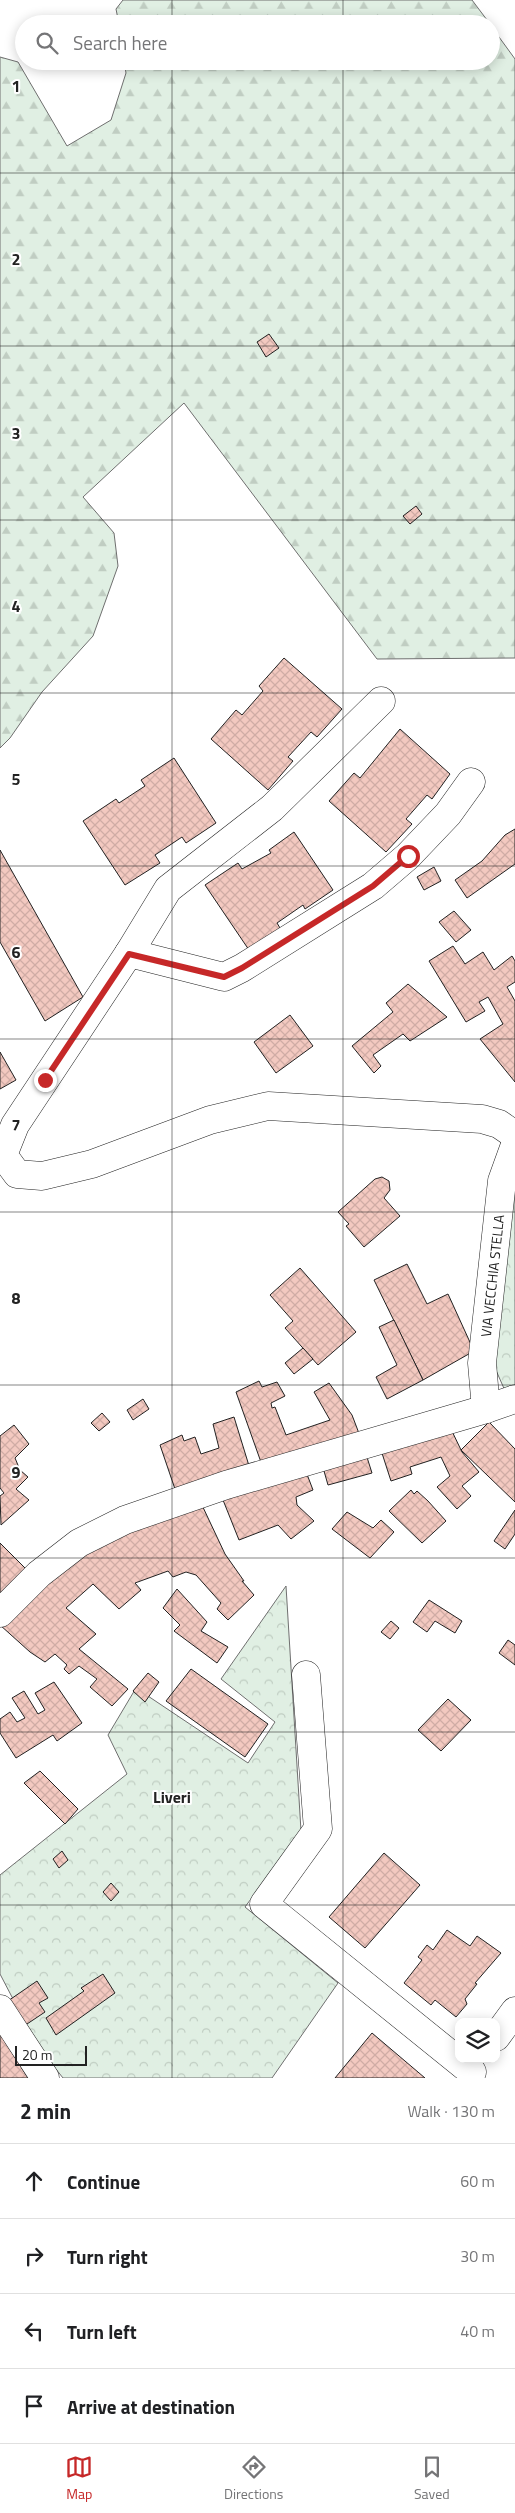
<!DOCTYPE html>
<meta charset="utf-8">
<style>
:root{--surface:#fff;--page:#f2f2f2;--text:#202124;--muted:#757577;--line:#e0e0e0;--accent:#c62828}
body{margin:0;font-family:"Titillium Web",sans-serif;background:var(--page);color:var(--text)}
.controls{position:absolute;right:15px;bottom:15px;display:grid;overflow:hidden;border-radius:10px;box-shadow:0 2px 12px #0003}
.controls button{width:45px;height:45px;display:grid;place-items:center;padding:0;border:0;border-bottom:1px solid var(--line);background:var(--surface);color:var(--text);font:25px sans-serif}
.scale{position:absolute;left:15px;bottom:12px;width:72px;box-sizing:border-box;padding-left:5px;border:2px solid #222;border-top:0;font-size:14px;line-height:18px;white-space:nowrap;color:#222;-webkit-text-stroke:4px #fff;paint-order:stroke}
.stop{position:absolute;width:15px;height:15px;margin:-11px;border:4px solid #c62828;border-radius:50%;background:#fff}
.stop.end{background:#c62828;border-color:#fff;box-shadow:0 1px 5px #0008}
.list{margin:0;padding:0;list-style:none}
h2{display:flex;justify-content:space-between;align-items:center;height:65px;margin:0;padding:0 20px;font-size:21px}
h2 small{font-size:16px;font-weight:400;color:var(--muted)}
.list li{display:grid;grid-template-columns:32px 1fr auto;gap:15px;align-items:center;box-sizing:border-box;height:75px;padding:0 20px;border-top:1px solid var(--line)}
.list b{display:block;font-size:19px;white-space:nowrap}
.list em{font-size:16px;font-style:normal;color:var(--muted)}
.icon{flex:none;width:28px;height:28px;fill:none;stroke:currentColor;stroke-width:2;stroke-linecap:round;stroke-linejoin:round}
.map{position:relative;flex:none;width:515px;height:2078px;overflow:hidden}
.search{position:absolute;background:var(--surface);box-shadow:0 2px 12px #0003;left:15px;right:15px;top:15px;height:55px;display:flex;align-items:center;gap:12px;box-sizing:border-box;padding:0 18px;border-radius:28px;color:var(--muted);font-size:19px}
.sheet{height:365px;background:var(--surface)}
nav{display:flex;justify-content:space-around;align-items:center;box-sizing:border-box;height:70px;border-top:1px solid var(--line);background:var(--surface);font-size:14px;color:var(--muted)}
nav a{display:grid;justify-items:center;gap:2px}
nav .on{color:var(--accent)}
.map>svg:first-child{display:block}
.forest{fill:url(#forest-firs);stroke:#6f6f6f}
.park{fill:url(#park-crowns);stroke:#6f6f6f}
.building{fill:url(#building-cross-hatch);stroke:#222}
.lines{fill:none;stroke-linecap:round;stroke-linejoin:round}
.minor-casing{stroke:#222;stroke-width:29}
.minor{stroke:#fff;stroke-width:28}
.route{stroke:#c62828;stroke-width:6}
.grid{fill:none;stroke:#222;stroke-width:1;stroke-opacity:0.55}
.labels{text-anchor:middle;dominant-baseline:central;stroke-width:4;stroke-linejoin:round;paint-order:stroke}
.street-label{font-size:14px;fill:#222;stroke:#fff}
.quarter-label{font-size:16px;font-weight:bold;fill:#222;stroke:#fff}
.grid-label{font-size:16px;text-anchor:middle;font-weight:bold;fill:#222;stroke:#fff;stroke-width:4;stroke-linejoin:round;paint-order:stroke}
</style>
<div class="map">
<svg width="515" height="2078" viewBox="0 0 515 2078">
<defs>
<pattern id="forest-firs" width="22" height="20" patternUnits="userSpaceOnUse" patternTransform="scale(1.25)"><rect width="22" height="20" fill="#e0efe3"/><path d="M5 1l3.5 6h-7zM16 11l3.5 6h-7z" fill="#c0cdc2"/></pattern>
<pattern id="park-crowns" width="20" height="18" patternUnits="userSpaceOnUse" patternTransform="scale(1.25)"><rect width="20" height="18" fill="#e0efe3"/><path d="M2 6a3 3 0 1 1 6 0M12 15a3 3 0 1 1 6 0" fill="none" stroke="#c0cdc2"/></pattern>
<pattern id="building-cross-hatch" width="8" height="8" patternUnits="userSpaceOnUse" patternTransform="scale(1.25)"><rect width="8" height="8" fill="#f3c9c0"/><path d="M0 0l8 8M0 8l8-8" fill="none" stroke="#d0aca5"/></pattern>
</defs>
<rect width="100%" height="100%" fill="#fff"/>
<g class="forest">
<polygon points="123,0 472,0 490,24 119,24 116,9"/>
<polygon points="491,26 515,59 515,658 377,659 184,403 83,497 114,533 118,566 93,636 42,692 10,738 0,748 0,57 18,62 67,146 111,120 126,73 124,61 491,61"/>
</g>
<g class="park">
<polygon points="515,1176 515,1389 506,1393 491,1359"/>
<polygon points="286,1586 301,1831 245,1907 338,1983 272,2078 63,2078 37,2045 0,1974 0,1875 127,1774 108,1735 136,1688 248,1763 275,1722 221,1679"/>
</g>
<g class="building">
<polygon points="269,334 279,348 266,357 257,342"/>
<polygon points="416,506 422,514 410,524 403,516"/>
<polygon points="284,658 342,709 317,737 311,732 288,757 293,761 268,790 211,739 236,710 242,715 263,691 259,686"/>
<polygon points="400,729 450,774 432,799 427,795 406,819 412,824 386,852 329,801 354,773 360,778"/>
<polygon points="174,758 216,823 186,843 182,837 155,855 160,863 125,885 83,821 116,799 119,803 145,786 141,780"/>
<polygon points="515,829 515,864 467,898 455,880 482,861 505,835"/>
<polygon points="294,832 333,890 305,909 303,905 277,923 280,928 249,950 205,885 238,863 242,869 271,853 269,850"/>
<polygon points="0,850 83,997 45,1021 0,942"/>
<polygon points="434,867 441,881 424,890 417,877"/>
<polygon points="454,911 471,930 456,942 439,922"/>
<polygon points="453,946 465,964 483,952 494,970 512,956 515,961 515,982 507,987 515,1001 515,1082 480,1039 503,1024 488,997 479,1002 485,1011 466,1022 429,961"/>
<polygon points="408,984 447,1017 410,1041 403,1034 373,1055 381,1066 374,1073 352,1046 393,1012 386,1003"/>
<polygon points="290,1015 313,1046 276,1073 254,1042"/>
<polygon points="0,1052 16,1080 0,1089"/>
<polygon points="382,1177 389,1181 390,1190 384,1198 400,1216 364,1247 346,1226 349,1224 338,1212 375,1179"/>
<polygon points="407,1264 427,1304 448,1294 474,1351 423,1380 374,1280"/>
<polygon points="300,1268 356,1332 318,1365 285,1328 293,1321 270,1295"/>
<polygon points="394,1320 423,1380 387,1399 376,1377 397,1365 379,1327"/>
<polygon points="303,1348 313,1359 294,1374 285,1363"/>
<polygon points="259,1381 262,1387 277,1382 285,1396 271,1403 272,1408 275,1407 286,1435 330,1420 314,1392 329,1383 352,1415 360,1436 262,1465 236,1392"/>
<polygon points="143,1399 149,1409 133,1420 127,1410"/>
<polygon points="102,1413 110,1422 99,1431 91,1423"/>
<polygon points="234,1417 250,1469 177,1495 160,1445 182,1435 184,1441 195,1437 201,1454 219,1448 213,1424"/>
<polygon points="489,1422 515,1449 515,1502 461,1450"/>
<polygon points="14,1425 29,1444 15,1458 20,1470 28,1477 16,1489 29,1500 1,1525 0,1496 4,1493 0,1488 0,1436"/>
<polygon points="449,1425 462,1452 479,1472 462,1486 471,1496 457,1509 437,1487 450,1476 441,1457 410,1467 412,1474 391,1481 380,1447"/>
<polygon points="365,1451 372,1473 328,1485 322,1464"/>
<polygon points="305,1469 313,1490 296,1497 297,1505 314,1521 291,1539 278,1525 239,1540 221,1495"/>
<polygon points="411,1490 414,1494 417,1491 428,1501 446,1521 422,1543 389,1511"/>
<polygon points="201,1503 225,1554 244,1581 242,1581 254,1595 228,1620 217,1609 221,1603 196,1575 186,1572 173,1577 168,1571 135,1583 141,1590 119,1609 93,1584 66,1608 96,1634 79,1649 128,1689 112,1706 90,1687 97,1679 79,1666 69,1674 64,1669 67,1665 55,1654 45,1662 30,1652 0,1625 22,1597 110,1536"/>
<polygon points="515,1510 515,1534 505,1549 494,1541"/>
<polygon points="347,1512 373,1528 381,1520 394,1532 370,1558 332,1529"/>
<polygon points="0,1543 30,1573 0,1600"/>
<polygon points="177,1589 207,1622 201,1631 228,1647 217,1663 174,1631 180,1625 163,1608"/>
<polygon points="429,1600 462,1621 455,1633 435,1621 427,1632 413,1622"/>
<polygon points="391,1621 399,1628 390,1639 381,1632"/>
<polygon points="508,1640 515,1645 515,1665 499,1653"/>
<polygon points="191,1669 268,1724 245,1757 166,1701"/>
<polygon points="148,1673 159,1682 145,1702 133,1691"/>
<polygon points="54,1682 82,1723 57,1741 53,1735 16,1758 0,1733 0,1719 10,1712 17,1722 25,1718 12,1698 24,1691 38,1714 45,1710 35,1693"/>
<polygon points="448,1699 471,1720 441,1751 418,1730"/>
<polygon points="40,1771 78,1809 65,1824 24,1783"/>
<polygon points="62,1851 68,1860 59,1868 53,1859"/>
<polygon points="384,1853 420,1885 365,1948 329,1917"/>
<polygon points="111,1883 119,1892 111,1901 103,1892"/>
<polygon points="447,1930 470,1946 477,1936 501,1953 475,1983 477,1984 465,1999 467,2004 456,2017 435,2000 431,2005 404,1983 422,1960 418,1957 427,1945 433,1950"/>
<polygon points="103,1974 115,1993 56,2035 46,2018 84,1991 81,1988"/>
<polygon points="37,1981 48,1998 39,2003 45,2012 21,2028 5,2003"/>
<polygon points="372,2033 425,2078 335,2078"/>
<polygon points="0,2034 28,2078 0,2078"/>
</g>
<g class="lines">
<g class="minor-casing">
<g id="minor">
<polyline points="381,701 272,808 168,889 129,953 15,1125 3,1155 17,1174 42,1176 92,1164 210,1120 268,1106 482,1119 499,1124 515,1135"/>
<polyline points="129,953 224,977 242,968 373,886 408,856 448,814 471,782"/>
<path id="s1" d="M 486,1409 L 482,1363 L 502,1181 L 515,1145"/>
<polyline points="0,1613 39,1574 79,1543 125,1520 226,1485 486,1409 515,1399"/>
<polyline points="306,1675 318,1829 264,1904 472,2072"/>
<polyline points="0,2009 45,2078"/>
<polyline points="496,2037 515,2011"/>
</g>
</g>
<use href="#minor" class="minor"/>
</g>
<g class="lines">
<polyline class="route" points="45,1080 129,954 224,977 242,968 373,886 408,856"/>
</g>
<path class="grid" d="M 172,0 L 172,24M 343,0 L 343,24M 172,61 L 172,2078M 343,61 L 343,2078M 0,173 L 515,173M 0,346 L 515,346M 0,520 L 515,520M 0,693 L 515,693M 0,866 L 515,866M 0,1039 L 515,1039M 0,1212 L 515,1212M 0,1385 L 515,1385M 0,1558 L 515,1558M 0,1732 L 515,1732M 0,1905 L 515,1905"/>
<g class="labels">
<g class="street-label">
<text stroke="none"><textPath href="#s1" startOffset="134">VIA VECCHIA STELLA</textPath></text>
</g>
<g class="quarter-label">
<text x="172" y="1797">Liveri</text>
</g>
</g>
<g class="grid-label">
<text x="16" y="92">1</text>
<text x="16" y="265">2</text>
<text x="16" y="439">3</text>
<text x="16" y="612">4</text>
<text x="16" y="785">5</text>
<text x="16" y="958">6</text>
<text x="16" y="1131">7</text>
<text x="16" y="1304">8</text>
<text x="16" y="1478">9</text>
</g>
</svg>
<div class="controls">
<button><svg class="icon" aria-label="layers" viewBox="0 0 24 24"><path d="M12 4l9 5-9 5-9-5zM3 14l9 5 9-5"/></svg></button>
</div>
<div class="scale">20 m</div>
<div class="stop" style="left:408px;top:856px"></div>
<div class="stop end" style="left:45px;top:1080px"></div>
<div class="search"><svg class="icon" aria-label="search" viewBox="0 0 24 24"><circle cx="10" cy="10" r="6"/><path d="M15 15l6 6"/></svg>Search here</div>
</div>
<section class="sheet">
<h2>2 min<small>Walk · 130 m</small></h2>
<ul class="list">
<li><svg class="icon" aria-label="ahead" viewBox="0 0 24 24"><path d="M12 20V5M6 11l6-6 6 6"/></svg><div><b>Continue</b></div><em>60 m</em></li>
<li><svg class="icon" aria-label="right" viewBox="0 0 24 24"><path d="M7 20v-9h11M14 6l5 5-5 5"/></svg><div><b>Turn right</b></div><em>30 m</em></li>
<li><svg class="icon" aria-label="left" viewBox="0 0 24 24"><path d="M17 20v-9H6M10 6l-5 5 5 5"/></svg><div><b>Turn left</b></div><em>40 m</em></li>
<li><svg class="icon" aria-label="arrive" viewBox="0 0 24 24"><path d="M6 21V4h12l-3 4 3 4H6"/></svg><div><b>Arrive at destination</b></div></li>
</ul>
</section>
<nav>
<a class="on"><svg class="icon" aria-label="map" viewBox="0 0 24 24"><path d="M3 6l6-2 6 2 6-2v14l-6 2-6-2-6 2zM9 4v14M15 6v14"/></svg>Map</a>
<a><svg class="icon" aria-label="directions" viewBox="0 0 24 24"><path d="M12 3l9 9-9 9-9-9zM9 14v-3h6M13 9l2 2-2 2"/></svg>Directions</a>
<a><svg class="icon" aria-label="saved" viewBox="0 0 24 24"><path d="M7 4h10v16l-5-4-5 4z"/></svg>Saved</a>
</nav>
